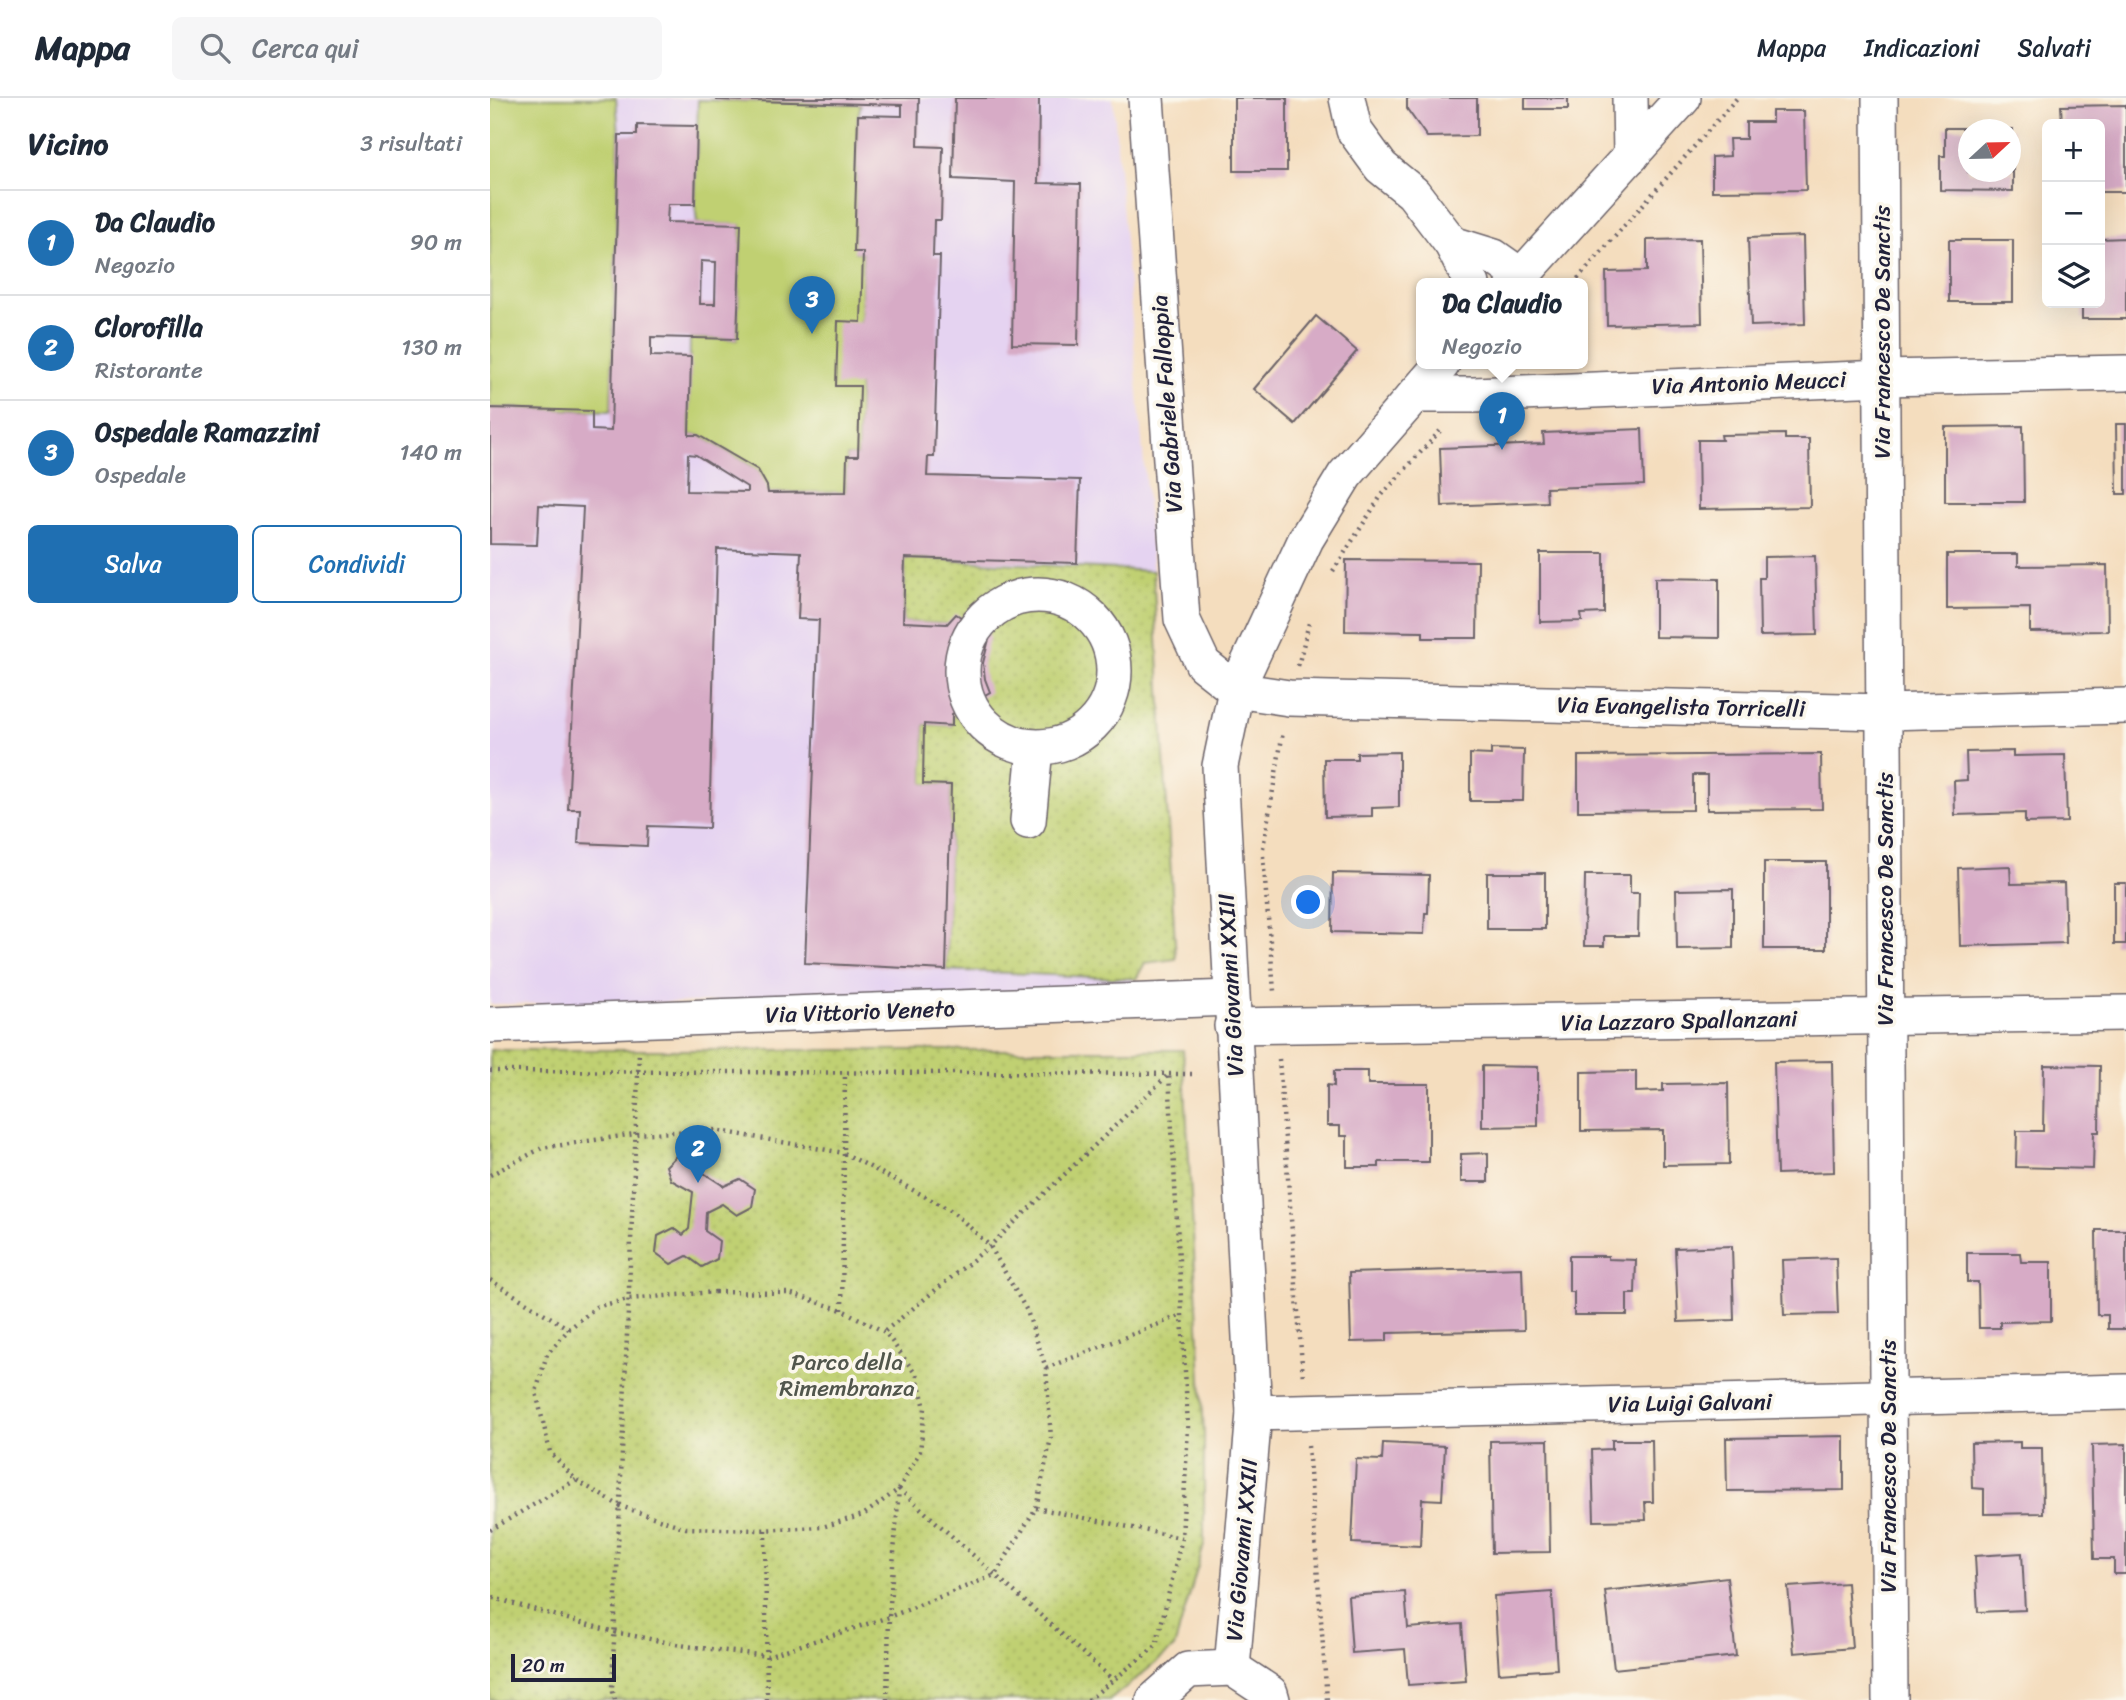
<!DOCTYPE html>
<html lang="it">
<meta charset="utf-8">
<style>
:root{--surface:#fff;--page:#f6f6f7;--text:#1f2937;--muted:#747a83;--line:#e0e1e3;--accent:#1f6fb2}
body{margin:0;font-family:Sriracha,sans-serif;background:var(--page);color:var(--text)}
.controls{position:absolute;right:21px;top:21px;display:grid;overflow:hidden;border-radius:10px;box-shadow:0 7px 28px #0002}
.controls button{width:63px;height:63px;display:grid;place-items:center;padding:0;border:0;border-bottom:2px solid var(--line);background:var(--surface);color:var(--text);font:35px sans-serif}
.compass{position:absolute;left:1468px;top:21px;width:63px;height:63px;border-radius:50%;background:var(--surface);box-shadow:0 7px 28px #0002;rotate:68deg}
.scale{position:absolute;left:21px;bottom:18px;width:105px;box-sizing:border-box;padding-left:7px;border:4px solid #22223b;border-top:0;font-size:19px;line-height:24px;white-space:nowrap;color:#22223b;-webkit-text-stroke:5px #fbf7ec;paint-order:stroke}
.you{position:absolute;left:819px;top:805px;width:24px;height:24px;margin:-18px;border:5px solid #fff;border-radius:50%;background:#1a73e8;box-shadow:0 0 0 10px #1a73e833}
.badge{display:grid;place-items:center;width:46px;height:46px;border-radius:50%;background:var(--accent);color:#fff;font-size:23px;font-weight:700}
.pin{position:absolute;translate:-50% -58px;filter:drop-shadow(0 2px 4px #0008)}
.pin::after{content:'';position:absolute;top:37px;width:24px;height:21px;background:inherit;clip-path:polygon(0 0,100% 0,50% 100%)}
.popup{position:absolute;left:926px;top:180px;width:172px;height:91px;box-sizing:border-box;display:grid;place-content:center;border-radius:10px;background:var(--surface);filter:drop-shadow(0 2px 5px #0005);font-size:23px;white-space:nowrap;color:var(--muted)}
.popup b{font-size:26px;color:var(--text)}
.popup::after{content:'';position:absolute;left:50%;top:100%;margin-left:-14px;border:14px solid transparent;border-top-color:var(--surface)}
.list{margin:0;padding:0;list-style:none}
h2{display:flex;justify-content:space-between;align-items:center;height:91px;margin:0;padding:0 28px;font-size:30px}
h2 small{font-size:23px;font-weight:400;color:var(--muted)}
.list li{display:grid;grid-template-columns:46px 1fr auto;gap:21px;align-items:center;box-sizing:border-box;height:105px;padding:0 28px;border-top:2px solid var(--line)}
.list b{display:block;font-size:26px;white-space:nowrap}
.list p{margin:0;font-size:23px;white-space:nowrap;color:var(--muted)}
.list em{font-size:23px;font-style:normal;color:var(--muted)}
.actions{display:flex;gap:14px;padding:21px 28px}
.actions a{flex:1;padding:16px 0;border:2px solid var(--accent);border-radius:10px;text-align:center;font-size:24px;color:var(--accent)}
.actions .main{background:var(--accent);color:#fff}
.icon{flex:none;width:38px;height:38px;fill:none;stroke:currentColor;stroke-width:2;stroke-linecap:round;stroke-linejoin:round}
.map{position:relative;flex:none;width:1636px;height:1602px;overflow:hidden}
header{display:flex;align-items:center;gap:42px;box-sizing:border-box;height:98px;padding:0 35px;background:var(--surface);border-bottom:2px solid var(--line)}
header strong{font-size:33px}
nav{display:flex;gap:38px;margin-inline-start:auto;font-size:24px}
.search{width:490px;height:63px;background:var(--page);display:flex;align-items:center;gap:18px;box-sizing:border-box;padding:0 24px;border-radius:10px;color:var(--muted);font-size:26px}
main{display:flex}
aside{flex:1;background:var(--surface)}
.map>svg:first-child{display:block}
.built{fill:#e5d3f1}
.grass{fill:url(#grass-dots);stroke:#717956;stroke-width:2}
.garden{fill:#c0d072;stroke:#717956;stroke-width:2}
.building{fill:#d7abc6;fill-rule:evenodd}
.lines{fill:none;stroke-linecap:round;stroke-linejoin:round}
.minor-casing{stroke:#6c6369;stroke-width:38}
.path{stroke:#6c6369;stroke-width:4.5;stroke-dasharray:2 5;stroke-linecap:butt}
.minor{stroke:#fff;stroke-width:35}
.labels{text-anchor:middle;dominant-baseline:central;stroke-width:7;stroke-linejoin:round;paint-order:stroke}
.street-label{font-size:23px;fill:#22223b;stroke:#fbf7ec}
.park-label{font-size:23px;fill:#51564c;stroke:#fbf7ec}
</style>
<header>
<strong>Mappa</strong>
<div class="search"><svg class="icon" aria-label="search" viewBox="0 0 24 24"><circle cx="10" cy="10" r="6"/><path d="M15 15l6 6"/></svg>Cerca qui</div>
<nav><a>Mappa</a><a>Indicazioni</a><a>Salvati</a></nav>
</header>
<main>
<aside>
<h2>Vicino<small>3 risultati</small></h2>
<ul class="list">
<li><span class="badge">1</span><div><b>Da Claudio</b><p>Negozio</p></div><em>90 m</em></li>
<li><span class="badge">2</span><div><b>Clorofilla</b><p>Ristorante</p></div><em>130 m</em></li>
<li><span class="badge">3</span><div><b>Ospedale Ramazzini</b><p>Ospedale</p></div><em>140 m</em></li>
</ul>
<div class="actions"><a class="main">Salva</a><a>Condividi</a></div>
</aside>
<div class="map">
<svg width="1636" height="1602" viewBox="0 0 1636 1602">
<defs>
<pattern id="grass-dots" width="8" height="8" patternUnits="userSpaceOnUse" patternTransform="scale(1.75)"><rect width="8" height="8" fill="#c0d072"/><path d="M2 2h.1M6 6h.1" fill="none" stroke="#a5b264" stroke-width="1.8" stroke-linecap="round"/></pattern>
</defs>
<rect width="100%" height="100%" fill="#fbf7ec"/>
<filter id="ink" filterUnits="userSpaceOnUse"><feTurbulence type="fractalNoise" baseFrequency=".0143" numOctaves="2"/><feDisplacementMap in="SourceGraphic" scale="14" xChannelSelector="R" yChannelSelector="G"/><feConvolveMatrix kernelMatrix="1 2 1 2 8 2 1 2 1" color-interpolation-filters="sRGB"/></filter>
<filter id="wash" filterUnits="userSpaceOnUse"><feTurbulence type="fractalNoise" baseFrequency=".00686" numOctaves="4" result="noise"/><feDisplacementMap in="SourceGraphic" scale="28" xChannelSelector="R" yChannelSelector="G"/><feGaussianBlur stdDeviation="1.57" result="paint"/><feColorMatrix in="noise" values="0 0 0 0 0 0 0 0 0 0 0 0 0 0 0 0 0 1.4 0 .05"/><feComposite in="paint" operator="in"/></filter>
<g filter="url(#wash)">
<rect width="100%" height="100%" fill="#f4ddbe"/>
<polygon class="built" points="0,0 623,0 663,473 662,615 686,861 655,865 646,881 625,901 0,906"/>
<g class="grass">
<polygon points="415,460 663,473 686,861 655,865 646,881 456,872 461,687 433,686 434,626 462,628 457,526 413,524"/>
<polygon points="0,952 693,952 714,1336 714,1447 684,1550 620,1602 0,1602"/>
</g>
<g class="garden">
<polygon points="0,0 126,0 129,37 121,313 0,310"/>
<polygon points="208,2 371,6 368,18 365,154 373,154 368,358 357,358 356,394 278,395 268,372 208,337 199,337 200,240 247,241 251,127 207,125 205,106"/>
</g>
<g id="blocks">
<g class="building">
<path d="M 227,0 L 429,0 L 428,48 L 453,49 L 451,122 L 444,122 L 443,158 L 450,158 L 444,359 L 438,359 L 437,378 L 590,382 L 587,465 L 415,460 L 413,524 L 457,526 L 466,516 L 500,537 L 493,565 L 495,581 L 500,594 L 462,616 L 462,628 L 434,626 L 433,686 L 461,687 L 456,872 L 315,865 L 329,522 L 308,521 L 311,454 L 227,451 L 219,730 L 158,728 L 157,748 L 88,745 L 90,711 L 78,711 L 93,409 L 49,407 L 47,447 L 0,446 L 0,310 L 102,313 L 102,332 L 121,333 L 129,37 L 147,37 L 147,27 L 207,28 L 205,106 L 178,106 L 177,124 L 251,126 L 247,241 L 161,239 L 161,258 L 201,259 L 199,337 L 208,337 L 268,372 L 277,388 L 278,395 L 356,394 L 357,358 L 368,358 L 370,288 L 346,288 L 348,223 L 371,224 L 373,154 L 364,154 L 368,17 L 412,18 L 412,7 L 227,2 ZM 211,163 L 226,164 L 225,206 L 210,206 ZM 198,356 L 206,357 L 257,389 L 257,394 L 197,393 Z"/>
<polygon points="465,0 549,0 548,85 591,86 588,247 522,246 525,84 463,81"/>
<rect x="744" y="0" width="53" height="73"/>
<polygon points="917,0 987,0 987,38 937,39 917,11"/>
<rect x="1035" y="0" width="43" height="11"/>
<polygon points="1636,7 1636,94 1610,94 1610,26 1572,26 1571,8"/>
<polygon points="1282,13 1314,13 1316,92 1222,93 1222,59 1240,58 1239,41 1256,41 1256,24 1282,24"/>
<polygon points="1455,30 1478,30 1478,74 1523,74 1523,93 1450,92 1450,58 1455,58"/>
<rect x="1520" y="31" width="3" height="42"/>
<polygon points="1313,138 1315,226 1261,228 1258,140"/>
<polygon points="1636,140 1636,221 1592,221 1592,205 1610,205 1610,141"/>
<polygon points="1210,141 1212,225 1117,227 1116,174 1157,173 1157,142"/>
<rect x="1459" y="142" width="64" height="62"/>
<polygon points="826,218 867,253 805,326 764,291"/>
<polygon points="1626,326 1636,326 1636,396 1627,396"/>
<polygon points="1533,328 1534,404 1455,404 1455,329"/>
<polygon points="1152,331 1154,387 1056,390 1057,404 952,408 950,350 1054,346 1053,335"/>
<polygon points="1295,336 1295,341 1319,341 1320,409 1209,411 1208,342 1232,342 1231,337"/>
<polygon points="1050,455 1114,455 1114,515 1091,516 1092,523 1050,524"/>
<polygon points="1457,456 1528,456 1528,468 1617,467 1618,533 1540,534 1540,510 1457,511"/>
<polygon points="1325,458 1327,537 1270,538 1269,480 1274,480 1274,459"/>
<polygon points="856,462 988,463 987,540 933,540 933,534 855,533"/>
<polygon points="1165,480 1229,481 1229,540 1165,539"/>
<polygon points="1001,651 1034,652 1033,703 980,703 980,656 1001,657"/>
<polygon points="1523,653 1523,658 1575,657 1577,724 1535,725 1535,715 1465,717 1464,683 1477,682 1476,654"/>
<polygon points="909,654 909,709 882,710 882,718 835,719 834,661 867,661 867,655"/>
<polygon points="1331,656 1332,711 1217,712 1217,677 1203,677 1203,712 1088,713 1088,658"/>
<rect x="1274" y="764" width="62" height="87"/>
<polygon points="1520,768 1521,786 1574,785 1576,845 1470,848 1468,770"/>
<polygon points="843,775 939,777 938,815 935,815 934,836 842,834"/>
<rect x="997" y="775" width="58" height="56"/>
<polygon points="1095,777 1140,777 1140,795 1149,795 1148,838 1114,838 1114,848 1094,848"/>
<rect x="1624" y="785" width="12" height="61"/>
<polygon points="1243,791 1243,850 1187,851 1186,792"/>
<polygon points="1342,963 1344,1074 1287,1076 1284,964"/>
<polygon points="1554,967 1610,968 1609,1034 1604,1034 1603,1071 1526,1069 1527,1033 1553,1033"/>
<polygon points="992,968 1048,969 1048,1028 992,1029"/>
<polygon points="844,973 878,973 878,986 939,986 939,1064 889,1064 889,1069 857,1069 857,1038 850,1038 850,1028 837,1028 837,987 844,988"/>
<polygon points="1146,973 1146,994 1173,993 1173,986 1238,985 1239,1066 1173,1067 1173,1032 1091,1033 1091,974"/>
<polygon points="998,1055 998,1084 971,1084 971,1056"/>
<polygon points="188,1056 201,1060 209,1072 234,1088 250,1081 265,1091 262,1109 247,1117 232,1106 216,1114 215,1133 229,1143 227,1161 212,1169 197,1158 181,1166 166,1155 168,1138 184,1130 193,1137 199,1131 203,1094 181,1082 176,1068"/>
<polygon points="1606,1132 1636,1132 1636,1231 1618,1231 1618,1217 1607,1217"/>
<polygon points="1242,1148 1244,1222 1188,1224 1185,1150"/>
<polygon points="1477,1155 1530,1155 1531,1164 1561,1164 1561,1223 1510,1224 1510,1230 1489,1230 1488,1184 1477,1184"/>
<polygon points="1079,1158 1118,1158 1118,1161 1146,1162 1145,1196 1137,1196 1137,1217 1084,1217 1084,1194 1079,1194"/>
<polygon points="1346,1160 1348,1216 1294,1217 1292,1162"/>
<polygon points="1032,1170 1034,1232 897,1235 897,1243 861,1244 859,1175"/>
<polygon points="1354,1338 1354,1392 1237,1393 1236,1340"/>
<polygon points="1058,1342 1060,1454 1002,1455 1000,1343"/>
<polygon points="1122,1342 1162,1342 1163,1404 1155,1404 1156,1422 1104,1423 1102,1352 1122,1351"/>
<polygon points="1530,1344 1530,1350 1552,1350 1553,1415 1494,1416 1494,1391 1482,1390 1481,1345"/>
<polygon points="893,1345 955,1348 952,1402 932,1401 930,1448 862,1445 866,1361 892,1362"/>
<polygon points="1636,1346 1636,1476 1624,1476 1624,1461 1604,1461 1602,1347"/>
<polygon points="1532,1455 1535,1512 1488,1514 1485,1458"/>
<polygon points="1237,1479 1246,1558 1124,1571 1115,1493"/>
<polygon points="1357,1485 1362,1550 1304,1555 1298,1489"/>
<polygon points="915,1494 918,1530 972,1526 976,1583 918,1587 915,1551 862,1555 858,1498"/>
<polygon points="1062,1494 1067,1571 1009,1575 1004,1498"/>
</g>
</g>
</g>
<g filter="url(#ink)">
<use href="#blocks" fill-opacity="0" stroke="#6c6369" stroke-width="2"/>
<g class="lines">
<g class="minor-casing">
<g id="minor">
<polyline points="656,0 692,521 713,566 746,592 799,600 1394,614 1636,608"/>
<polyline points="857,0 864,32 891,69 923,95 962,146 982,186"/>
<polyline points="1140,0 1141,58"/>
<polyline points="1390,0 1400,1602"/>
<polyline points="962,146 1004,159 1031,178"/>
<polyline points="1024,186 1193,0"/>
<polyline points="925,297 984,297 1393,280 1636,275"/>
<circle cx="548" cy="573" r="76"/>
<polyline points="538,723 545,650"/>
<polyline points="0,927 741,900"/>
<polyline points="742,928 1636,915"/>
<polyline points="764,1315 1636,1294"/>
<polyline points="742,1570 764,1315 730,668 746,592 816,441 855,377 952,266"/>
<polyline points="664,1602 698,1572 742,1570 780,1595 782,1602"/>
</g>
</g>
<g class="path">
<polyline points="1083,186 1247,0"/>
<polyline points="843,473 891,398 950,333"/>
<polyline points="808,568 819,525"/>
<polyline points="773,750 793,634"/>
<polyline points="773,758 784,893"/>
<polyline points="789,961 813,1280"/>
<polyline points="0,973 707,976"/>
<polyline points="0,1077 52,1050 145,1036 224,1032 354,1055 462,1113 500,1148 537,1213 556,1270 561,1340 546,1410 505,1477 399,1519 277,1558 196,1548 124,1534 0,1499"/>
<polyline points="0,1182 79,1231"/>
<polygon points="225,1194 299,1195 352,1212 395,1234 427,1278 435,1310 430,1353 409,1391 373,1417 332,1429 269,1432 196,1430 130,1408 86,1382 60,1354 46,1294 57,1256 79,1231 106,1209 138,1201"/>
<polyline points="352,1212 355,974"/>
<polyline points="395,1233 500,1148 679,976"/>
<polyline points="556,1270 692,1217"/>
<polyline points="818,1348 837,1602"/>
<polyline points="409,1391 623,1582"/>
<polyline points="546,1410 692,1440"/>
<polyline points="0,1432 86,1382"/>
<polyline points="275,1432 277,1602"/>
<polyline points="125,1602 122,1590 149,954"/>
<polyline points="397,1602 399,1519 409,1391"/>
<polyline points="598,1602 666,1548 692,1440 698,1329 679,976"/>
</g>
<use href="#minor" class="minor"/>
</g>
</g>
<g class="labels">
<g class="street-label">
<text transform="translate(1392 234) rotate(-90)">Via Francesco De Sanctis</text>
<text transform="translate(1259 285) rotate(-2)">Via Antonio Meucci</text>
<text transform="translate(677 306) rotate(-94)">Via Gabriele Falloppia</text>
<text transform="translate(1191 609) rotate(1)">Via Evangelista Torricelli</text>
<text transform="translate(1395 801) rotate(-90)">Via Francesco De Sanctis</text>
<text transform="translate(741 887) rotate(-93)">Via Giovanni XXIII</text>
<text transform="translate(370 914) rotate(-2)">Via Vittorio Veneto</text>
<text transform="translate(1189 923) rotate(-1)">Via Lazzaro Spallanzani</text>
<text transform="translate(1200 1305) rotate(-1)">Via Luigi Galvani</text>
<text transform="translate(1398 1368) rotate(-90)">Via Francesco De Sanctis</text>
<text transform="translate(752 1452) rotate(-85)">Via Giovanni XXIII</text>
</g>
<g class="park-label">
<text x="357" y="1264">Parco della<tspan x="357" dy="26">Rimembranza</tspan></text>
</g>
</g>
</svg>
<div class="controls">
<button>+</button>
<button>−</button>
<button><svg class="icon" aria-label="layers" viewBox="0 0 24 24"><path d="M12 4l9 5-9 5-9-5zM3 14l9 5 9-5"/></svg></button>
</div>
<svg class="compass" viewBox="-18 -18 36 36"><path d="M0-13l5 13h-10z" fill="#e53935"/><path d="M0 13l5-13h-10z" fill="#747a83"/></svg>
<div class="scale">20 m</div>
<div class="you"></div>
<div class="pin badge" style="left:1012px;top:352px">1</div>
<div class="popup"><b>Da Claudio</b>Negozio</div>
<div class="pin badge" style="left:208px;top:1085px">2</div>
<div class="pin badge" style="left:322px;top:236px">3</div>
</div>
</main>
